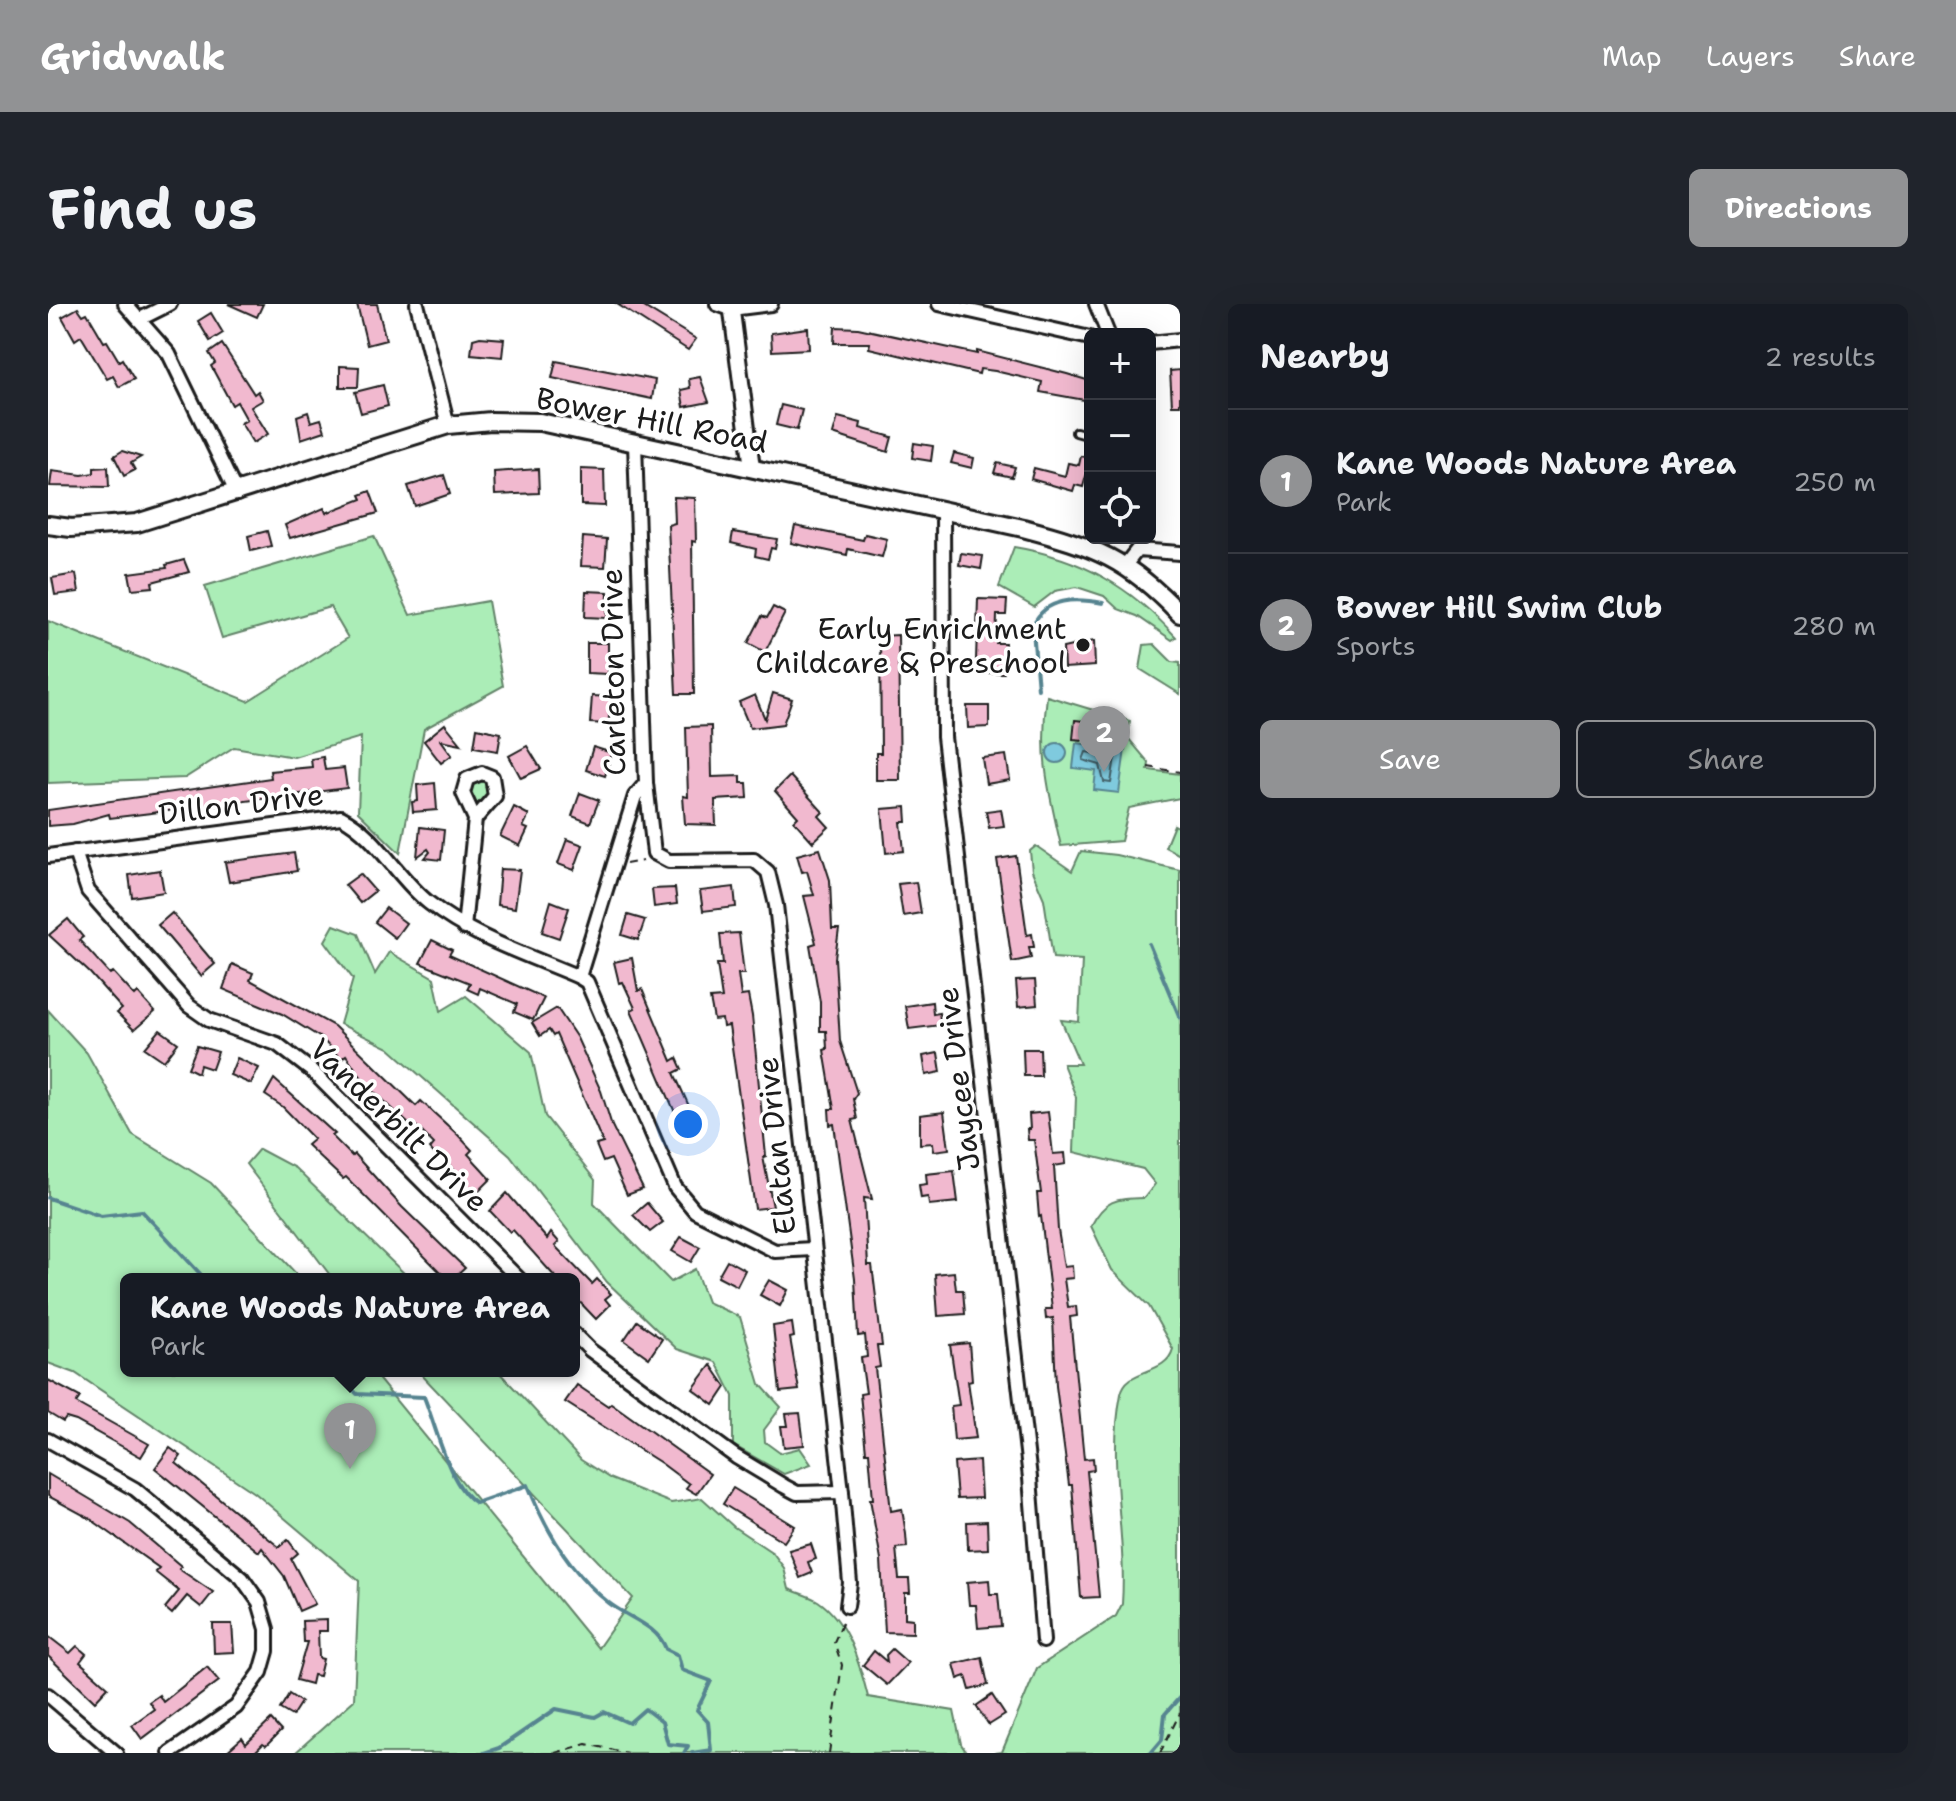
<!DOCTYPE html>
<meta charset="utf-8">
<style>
:root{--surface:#171b24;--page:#20242c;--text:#f1f3f6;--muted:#9ea1a6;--line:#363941;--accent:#919294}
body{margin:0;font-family:"Shantell Sans",sans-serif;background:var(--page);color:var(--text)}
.controls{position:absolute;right:24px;top:24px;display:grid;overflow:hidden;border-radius:12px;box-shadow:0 8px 32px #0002}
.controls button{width:72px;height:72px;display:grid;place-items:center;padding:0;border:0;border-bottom:2px solid var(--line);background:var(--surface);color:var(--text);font:40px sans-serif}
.you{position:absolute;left:640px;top:820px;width:28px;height:28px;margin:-20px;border:6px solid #fff;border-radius:50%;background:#1a73e8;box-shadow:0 0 0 12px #1a73e833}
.badge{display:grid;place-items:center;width:52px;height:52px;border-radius:50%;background:var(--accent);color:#fff;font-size:26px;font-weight:700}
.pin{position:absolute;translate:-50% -66px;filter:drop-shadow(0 2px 4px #0008)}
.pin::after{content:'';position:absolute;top:42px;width:28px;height:24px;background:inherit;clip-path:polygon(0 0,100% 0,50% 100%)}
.popup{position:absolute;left:72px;top:969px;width:460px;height:104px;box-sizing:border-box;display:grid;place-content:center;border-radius:12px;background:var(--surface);filter:drop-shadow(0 2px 6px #0005);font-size:26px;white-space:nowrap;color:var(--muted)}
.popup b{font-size:30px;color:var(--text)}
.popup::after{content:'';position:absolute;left:50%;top:100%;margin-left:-16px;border:16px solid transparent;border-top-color:var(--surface)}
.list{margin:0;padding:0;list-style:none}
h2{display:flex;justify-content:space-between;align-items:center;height:104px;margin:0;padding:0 32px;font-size:34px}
h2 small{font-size:26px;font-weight:400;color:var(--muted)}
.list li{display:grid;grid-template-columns:52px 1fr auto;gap:24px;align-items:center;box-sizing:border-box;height:144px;padding:0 32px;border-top:2px solid var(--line)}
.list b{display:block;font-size:30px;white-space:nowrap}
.list p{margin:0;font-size:26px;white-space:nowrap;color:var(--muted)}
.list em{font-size:26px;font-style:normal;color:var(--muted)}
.actions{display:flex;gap:16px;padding:24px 32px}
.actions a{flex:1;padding:18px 0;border:2px solid var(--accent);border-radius:12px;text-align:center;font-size:28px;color:var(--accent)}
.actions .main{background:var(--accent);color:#fff}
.icon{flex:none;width:44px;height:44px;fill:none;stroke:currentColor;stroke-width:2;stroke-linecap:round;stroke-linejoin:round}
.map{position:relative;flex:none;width:1132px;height:1449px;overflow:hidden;border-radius:12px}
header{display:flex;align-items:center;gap:48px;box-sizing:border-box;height:112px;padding:0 40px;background:var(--accent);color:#fff}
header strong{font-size:38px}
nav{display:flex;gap:44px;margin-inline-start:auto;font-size:28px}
.intro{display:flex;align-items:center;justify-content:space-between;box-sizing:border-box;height:192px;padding:0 48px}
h1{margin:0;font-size:56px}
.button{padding:20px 36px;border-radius:12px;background:var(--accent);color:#fff;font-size:28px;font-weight:700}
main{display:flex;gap:48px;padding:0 48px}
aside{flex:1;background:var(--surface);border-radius:12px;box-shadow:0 8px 32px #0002}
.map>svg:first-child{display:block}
.green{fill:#abedb7;stroke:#64846a;stroke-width:2}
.water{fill:#7fcade;stroke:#578490;stroke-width:2}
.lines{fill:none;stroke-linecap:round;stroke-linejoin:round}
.shore{stroke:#44626a;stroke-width:2}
.stream{stroke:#578490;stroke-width:4}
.building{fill:#f1b9cf;stroke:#1c1c1c;stroke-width:2}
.service-casing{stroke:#1c1c1c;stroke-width:12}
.minor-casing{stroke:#1c1c1c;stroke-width:18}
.tertiary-casing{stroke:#1c1c1c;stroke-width:20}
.secondary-casing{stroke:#1c1c1c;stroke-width:22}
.path{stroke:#1c1c1c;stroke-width:2;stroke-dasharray:8 6;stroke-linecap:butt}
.service{stroke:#fff;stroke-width:6}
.minor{stroke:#fff;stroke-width:12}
.tertiary{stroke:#fff;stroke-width:14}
.secondary{stroke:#fff;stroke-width:16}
.poi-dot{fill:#1c1c1c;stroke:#fff;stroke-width:3}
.labels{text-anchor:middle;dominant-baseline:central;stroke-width:7;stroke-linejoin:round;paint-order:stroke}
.street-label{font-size:30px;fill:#1c1c1c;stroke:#fff}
.poi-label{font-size:30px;fill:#1c1c1c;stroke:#fff;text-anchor:end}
</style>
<header>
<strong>Gridwalk</strong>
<nav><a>Map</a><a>Layers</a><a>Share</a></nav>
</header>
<div class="intro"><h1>Find us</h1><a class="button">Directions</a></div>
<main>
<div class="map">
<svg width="1132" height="1449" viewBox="0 0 1132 1449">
<rect width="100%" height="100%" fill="#fff"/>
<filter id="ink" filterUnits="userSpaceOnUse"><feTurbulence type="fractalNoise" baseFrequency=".0125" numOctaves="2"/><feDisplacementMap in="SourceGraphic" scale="16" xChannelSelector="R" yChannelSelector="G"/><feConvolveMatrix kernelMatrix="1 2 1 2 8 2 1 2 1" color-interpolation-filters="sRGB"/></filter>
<g filter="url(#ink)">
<g class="green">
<polygon points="326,232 362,311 440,297 455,382 376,425 352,549 310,508 313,433 246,453 186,443 137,474 0,479 0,317 200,397 300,334 282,303 174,334 157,282"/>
<path d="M 966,243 C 1033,254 1082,282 1128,333 L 1124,336 L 1089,312 L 1070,305 L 1056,292 L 1029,283 L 1007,287 L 986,303 L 951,283 Z"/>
<polygon points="1106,340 1124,358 1132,359 1132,390 1092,365 1096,341"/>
<path d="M 999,392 L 1082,417 L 1080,434 L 1101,459 L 1100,466 L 1132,470 L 1132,494 L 1081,504 L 1073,537 L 1013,542 C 1000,485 991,451 999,392 Z"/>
<polygon points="435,477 441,483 441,490 430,502 422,487 426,480"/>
<polygon points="1126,521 1132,524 1132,551 1117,543"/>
<path d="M 988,542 L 1024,567 L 1033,547 L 1068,551 L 1132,566 L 1132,1449 L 945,1449 L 954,1448 L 989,1364 L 1068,1312 L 1074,1300 C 1079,1230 1059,1161 1073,1090 C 1078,1063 1118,1072 1125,1045 L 1101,1002 L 1064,966 L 1043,922 C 1057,895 1068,895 1096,894 L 1107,880 L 1095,865 L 1026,848 L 1028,793 L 1015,760 L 1032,760 L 1013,716 L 1031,718 L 1034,656 L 1005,654 L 996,595 L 984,567 L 982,547 Z"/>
<polygon points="286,621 310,630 327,670 341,648 386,674 393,707 418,692 483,748 497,812 547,876 546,899 623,978 647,965 659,998 692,1013 712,1080 733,1103 716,1126 717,1138 732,1149 752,1144 763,1160 736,1170 685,1141 685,1092 668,1058 629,1045 559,978 462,851 341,744 292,720 305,675 277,637"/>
<path d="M 0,706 L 39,749 L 84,830 L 163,879 L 253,975 L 78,975 L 78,1067 L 324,1067 L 550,1344 L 585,1294 L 370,1067 L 450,1067 L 533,1156 L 563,1175 L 623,1199 L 654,1194 L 686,1223 L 725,1249 L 736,1264 L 741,1285 C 750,1289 762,1292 770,1297 C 800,1317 812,1361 820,1393 L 906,1407 L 913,1440 L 919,1449 L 247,1449 L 306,1396 L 311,1277 L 207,1189 L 27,1069 L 0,1059 Z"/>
<polygon points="211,845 247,864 362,975 285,975 198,860"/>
</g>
<g class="water">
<polygon points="1028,439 1077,445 1071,489 1046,486 1048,467 1025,464"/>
<circle cx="1009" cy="449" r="10"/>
</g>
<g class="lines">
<polygon class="shore" points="1038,448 1067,453 1063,479 1056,478 1052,461 1035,456"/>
<g class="stream">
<path d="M 985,321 C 998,293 1028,294 1055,299"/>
<polyline points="985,326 990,385"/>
<polyline points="1101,640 1132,714"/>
<polyline points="0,894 53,912 94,907 157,975"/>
<path d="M 296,1067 L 293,1073 L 309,1090 L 376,1093 C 388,1122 401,1183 428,1199 L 480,1181 C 497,1225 523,1269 561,1299 C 580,1314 609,1321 618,1345 L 630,1351 L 634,1366 L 663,1377 L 649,1406 L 660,1418 L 663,1446 L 644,1449"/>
<polyline points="436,1449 451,1444 508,1405 547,1413 556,1408 581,1419 597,1405 614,1418 620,1440 640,1442 636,1449"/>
<polyline points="1103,1449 1114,1436 1117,1410 1132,1393"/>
</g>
</g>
<g class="building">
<polygon points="180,0 215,0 209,13"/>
<polygon points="309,0 329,0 338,36 319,41"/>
<polygon points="569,0 591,0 648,35 640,46"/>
<polygon points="30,4 35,11 39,9 56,38 59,37 71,57 74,55 86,75 71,83 65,72 59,75 33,32 27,36 14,13"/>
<polygon points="163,9 175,29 162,37 150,17"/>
<polygon points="787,23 810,24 929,50 929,47 1019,70 1042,77 1042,97 992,88 994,78 947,67 932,65 931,70 821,44 822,39 786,39"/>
<polygon points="760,24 761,45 724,47 723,29"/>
<polygon points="432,33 456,35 454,53 423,50 425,35"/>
<polygon points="174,40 206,90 210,87 215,96 203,103 220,130 205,139 193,119 199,116 189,98 184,101 163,62 167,59 161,49"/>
<polygon points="508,57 607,76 604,95 504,74"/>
<polygon points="292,62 311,63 310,83 292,83"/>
<polygon points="1132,66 1132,101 1124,101 1122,67"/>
<polygon points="652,73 661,98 636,103 633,86 642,84 641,75"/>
<polygon points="335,81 340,102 313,109 307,88"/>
<polygon points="733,101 754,106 749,126 728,121"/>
<polygon points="260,108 263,118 273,115 277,127 253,135 249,112"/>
<polygon points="790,113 813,119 812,124 844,133 840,148 785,130"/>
<polygon points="866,139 885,142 883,157 864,154"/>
<polygon points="74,147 93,153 83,159 87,166 76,172 66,152"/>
<polygon points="906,149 926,154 924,164 903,159"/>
<polygon points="1033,152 1042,154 1042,173 1038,172 1035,183 1027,181 1025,187 983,175 986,164 1017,172 1020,159 1031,161"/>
<polygon points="949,159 967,163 964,173 946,169"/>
<polygon points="60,163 61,183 2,182 4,167 34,171 46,169 46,164"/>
<polygon points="490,165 491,189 447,191 446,168"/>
<polygon points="533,165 556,166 557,202 533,201"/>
<polygon points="396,171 402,190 367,202 360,182"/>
<polygon points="322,187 330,209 242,234 237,221 276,204 278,209 314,195 312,191"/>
<polygon points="626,193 647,194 648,238 644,237 646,390 628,390 620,221 627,219"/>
<polygon points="747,222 815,236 817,230 839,235 834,253 800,245 799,251 743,239"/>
<polygon points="219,227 223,242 203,247 200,232"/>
<polygon points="685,228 729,235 727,245 723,244 720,255 707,252 708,245 683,239"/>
<polygon points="535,233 559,235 557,263 533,262"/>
<polygon points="913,249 935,252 933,265 911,261"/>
<polygon points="136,256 141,268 104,278 105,283 84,285 81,269 119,264 118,261"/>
<polygon points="28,270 31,288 7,291 4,274"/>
<polygon points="538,287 560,288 559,314 537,313"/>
<polygon points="930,295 959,296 958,311 949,311 948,339 957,339 956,369 936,369 936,356 928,356"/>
<polygon points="725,303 737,309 717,348 700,339 714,312 719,314"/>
<polygon points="850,331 852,476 828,476 828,449 833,449 832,332"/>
<polygon points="1046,337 1047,362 1016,364 1015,344"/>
<polygon points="539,339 560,339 560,370 539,369"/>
<polygon points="725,389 744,395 735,420 702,424 691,398 707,391 717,415"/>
<polygon points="544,392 564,393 560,420 542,419"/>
<polygon points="919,402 941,402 941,423 920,424"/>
<polygon points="1027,416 1073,421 1071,439 1025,435"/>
<polygon points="397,420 413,440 393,436 404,451 393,459 376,437"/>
<polygon points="663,422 664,473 693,472 693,479 699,479 700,494 667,496 668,521 637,520 635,492 640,493 638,423"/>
<polygon points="429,424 453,429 450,447 426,443"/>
<polygon points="479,442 493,465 473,474 461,452"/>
<polygon points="545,443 564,449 557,472 538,466"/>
<polygon points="958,451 962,476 938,480 934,454"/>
<polygon points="275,453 277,466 296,464 299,484 103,509 62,514 61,510 25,520 0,522 0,506 223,474 222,467 264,463 263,455"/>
<polygon points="742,472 775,508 771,512 781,523 765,538 746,517 750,513 727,487"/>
<polygon points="387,479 389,506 365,508 364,498 370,497 369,481"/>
<polygon points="532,489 551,496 542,519 524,512"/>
<polygon points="466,503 481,511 475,523 480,525 472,542 452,532"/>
<polygon points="858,503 859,518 853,518 856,547 838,549 834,505"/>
<polygon points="953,505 956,522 941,524 938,507"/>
<polygon points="372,523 396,526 393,556 377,554 382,548 380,545 369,553"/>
<polygon points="519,535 535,541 526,566 510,560"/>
<polygon points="772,545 782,576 784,625 791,625 787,654 792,737 809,789 805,795 809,815 804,816 824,895 816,894 820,961 824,961 834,1042 829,1042 832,1063 827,1064 843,1207 854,1205 858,1230 859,1243 848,1244 851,1275 861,1275 862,1289 857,1289 857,1314 865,1315 865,1329 837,1328 833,1256 822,1195 825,1195 821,1148 818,1148 812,1090 818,1089 813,1054 819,1053 817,1031 810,1032 807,975 786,820 782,821 781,805 786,805 776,746 779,745 778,727 772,727 772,698 762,641 768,639 756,592 766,591 759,567 754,568 749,551"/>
<polygon points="246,549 249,567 181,578 177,558"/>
<polygon points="968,552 979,631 984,630 986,643 981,643 983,654 964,658 949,555"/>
<polygon points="452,565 472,566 467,604 449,601"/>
<polygon points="112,566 116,588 84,593 81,571"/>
<polygon points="312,570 327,587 312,599 297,581"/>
<polygon points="868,578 873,609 855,612 850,580"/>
<polygon points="686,583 688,603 655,607 652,587"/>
<polygon points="627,584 629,600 606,603 604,585"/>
<polygon points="503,597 521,604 511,634 494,628"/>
<polygon points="338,604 358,619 347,634 327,618"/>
<polygon points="124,609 167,660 153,672 110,621"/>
<polygon points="580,611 597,616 590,636 574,631"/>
<polygon points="20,615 35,633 31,636 62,670 65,668 87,692 90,689 107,708 86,726 69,709 74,705 42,669 1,631"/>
<polygon points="691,629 696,670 690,670 693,692 700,691 704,712 718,852 715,853 725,903 707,905 681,722 675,723 674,715 666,716 662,695 674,694 669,660 675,660 672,630"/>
<polygon points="384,636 404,646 401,651 496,694 485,716 466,708 469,700 432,684 430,690 419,685 422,679 372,659"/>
<polygon points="584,654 590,687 594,685 624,757 629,754 634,765 626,769 645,811 631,818 583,706 587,704 575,678 571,679 566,658"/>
<polygon points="184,660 205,669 202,676 286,722 368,802 373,797 410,831 424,846 420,850 443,875 426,892 394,850 390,854 382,845 386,840 367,821 365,824 318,780 298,751 293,755 273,734 234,710 175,685"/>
<polygon points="987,676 989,701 970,703 968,677"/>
<polygon points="884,698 885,710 891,709 893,721 861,725 857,702"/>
<polygon points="509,704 529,734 553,787 564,822 595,885 579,891 563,855 555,858 548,841 555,839 508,730 505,732 501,726 492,732 484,719"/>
<polygon points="112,726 130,739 116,757 97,744"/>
<polygon points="149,742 170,748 164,765 152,761 150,769 140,764"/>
<polygon points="975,745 992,745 993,772 976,772"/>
<polygon points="890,749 893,768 878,771 875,752"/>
<polygon points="189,754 211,764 203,780 182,771"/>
<polygon points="226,775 287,830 284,832 304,852 306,850 354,903 417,964 405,975 399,975 298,873 295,875 259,841 266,835 235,803 217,791"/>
<polygon points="896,808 901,845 886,847 885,839 872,840 872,811"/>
<polygon points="1000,808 1005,850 1017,849 1018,860 1006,862 1010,926 1016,963 1024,962 1025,974 1016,975 1020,1003 1028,1002 1029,1012 1022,1013 1036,1155 1045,1154 1046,1166 1039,1167 1051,1293 1033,1294 1024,1181 1021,1181 1008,1082 1005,1014 998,1015 997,1005 1004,1005 993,912 991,913 989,889 993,889 986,836 980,836 979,825 982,825 981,810"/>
<polygon points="906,867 910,898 881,901 880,893 873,894 871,881 879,880 878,870"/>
<polygon points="459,889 499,935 503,929 511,938 507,942 544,980 549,975 563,990 557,995 562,1001 548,1015 526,992 526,975 509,975 465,926 462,928 442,907"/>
<polygon points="599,899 615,918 602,928 585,911"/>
<polygon points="633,933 652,943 643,958 624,947"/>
<polygon points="679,956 697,966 689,982 670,972"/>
<polygon points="906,968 908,986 915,986 917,1010 890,1012 887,970"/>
<polygon points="721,976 740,986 732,1002 712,991"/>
<polygon points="589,1017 614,1035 601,1054 576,1036"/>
<polygon points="744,1019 746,1033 742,1034 751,1086 732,1088 725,1022"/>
<polygon points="921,1039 924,1076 920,1077 928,1134 906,1136 903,1102 911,1101 902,1041"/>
<polygon points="663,1061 678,1083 666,1101 645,1085"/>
<polygon points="0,1076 32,1093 28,1099 101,1140 93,1153 28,1117 18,1114 15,1118 0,1109"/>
<polygon points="529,1081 560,1102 563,1099 662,1170 648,1190 638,1184 641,1180 613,1159 517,1098"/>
<polygon points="752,1109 756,1141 736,1143 733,1122 740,1122 738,1110"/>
<polygon points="122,1144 133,1152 128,1159 231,1243 240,1236 250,1249 243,1255 267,1300 251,1307 236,1272 214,1244 211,1248 107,1164"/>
<polygon points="931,1157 933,1194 909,1195 906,1159"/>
<polygon points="0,1170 82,1219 133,1262 131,1265 165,1288 153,1303 139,1292 124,1310 117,1304 131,1287 107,1268 111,1264 41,1214 0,1192"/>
<polygon points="685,1184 747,1222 736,1238 675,1200"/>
<polygon points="939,1217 940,1245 920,1246 919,1218"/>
<polygon points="763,1240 768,1255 760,1258 764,1269 752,1274 741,1246"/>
<polygon points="941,1276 942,1290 950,1290 953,1322 930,1324 928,1301 921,1301 919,1278"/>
<polygon points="279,1316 279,1327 270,1327 271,1354 275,1355 271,1372 265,1371 263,1380 248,1376 259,1338 255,1338 254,1317"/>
<polygon points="165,1320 184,1320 186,1348 166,1349"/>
<polygon points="0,1332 22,1349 29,1342 38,1350 32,1358 60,1383 47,1397 0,1352"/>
<polygon points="844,1345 860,1359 839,1381 815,1361 826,1347 839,1358 838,1351"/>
<polygon points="934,1353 940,1381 922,1386 918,1372 910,1375 906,1360"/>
<polygon points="159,1363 171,1377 94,1435 84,1421 106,1405 101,1398 111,1391 115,1398"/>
<polygon points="241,1390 253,1398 244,1412 232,1405"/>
<polygon points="944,1391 957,1411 941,1421 928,1402"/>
<polygon points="223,1416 233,1427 218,1442 215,1440 206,1449 177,1449 194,1434 198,1440"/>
</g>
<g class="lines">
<g class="service-casing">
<polyline id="service" points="1028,128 1042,132"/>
</g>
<g class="minor-casing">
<g id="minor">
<polyline points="77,0 121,50 189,190"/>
<polyline points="369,0 400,121"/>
<polyline points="669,0 683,5 723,0"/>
<polyline points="891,0 1042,34"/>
<polyline points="1048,0 1060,30"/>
<polyline points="92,15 122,0"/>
<polyline points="1102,39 1132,36"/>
<polyline points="587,139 598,479 587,492 531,673 539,678 627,883 647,907 727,947 765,945"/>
<polyline points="895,207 896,433 982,1174 995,1337"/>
<polyline points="1078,260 1089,246 1132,249"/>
<polyline points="598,479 606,549 621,557 706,556 720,568 728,601 794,1188 802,1279 799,1302"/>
<polyline points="27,548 40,587 141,702 161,716 229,740 264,767 471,975"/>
<path d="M 0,552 L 293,513 C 330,532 349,574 381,599 C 425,634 480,651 531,673"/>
<polyline points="416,624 427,515 415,489 419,475 434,469 444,473 447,492 427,515"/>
<polyline points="526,1030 542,1046 688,1153 736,1182 749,1189 794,1188"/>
<polyline points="0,1136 87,1185 194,1274 211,1298 219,1325 219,1347 213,1368 188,1403 122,1449"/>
<polyline points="0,1391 68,1449"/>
</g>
</g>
<g class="tertiary-casing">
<polyline id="tertiary" points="683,0 704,164"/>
</g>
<g class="secondary-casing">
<path id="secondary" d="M 0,221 L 23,224 L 89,219 L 400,121 L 443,117 L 492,118 L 975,224 C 1047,243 1080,255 1132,310"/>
</g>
<g class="path">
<polyline points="1100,463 1132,468"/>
<polyline points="578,560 595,557"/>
<polyline points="507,1449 538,1440 579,1449"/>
<polyline points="781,1449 794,1361 786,1338 796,1315"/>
<polyline points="1112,1449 1132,1409"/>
</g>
<use href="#service" class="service"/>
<use href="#minor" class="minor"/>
<use href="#tertiary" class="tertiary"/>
<use href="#secondary" class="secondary"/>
</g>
</g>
<circle class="poi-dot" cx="1035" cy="341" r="8"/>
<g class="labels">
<g class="street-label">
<text transform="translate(604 116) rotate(11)">Bower Hill Road</text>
<text transform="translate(565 368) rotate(-91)">Carleton Drive</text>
<text transform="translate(193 500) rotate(-7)">Dillon Drive</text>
<text transform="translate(910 775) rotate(-97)">Jaycee Drive</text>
<text transform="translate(351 821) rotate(44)">Vanderbilt Drive</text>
<text transform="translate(728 842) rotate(-96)">Elatan Drive</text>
</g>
<g class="poi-label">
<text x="1019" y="324">Early Enrichment<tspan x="1019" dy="34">Childcare &amp; Preschool</tspan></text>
</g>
</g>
</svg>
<div class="controls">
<button>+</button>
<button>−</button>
<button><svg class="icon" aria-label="locate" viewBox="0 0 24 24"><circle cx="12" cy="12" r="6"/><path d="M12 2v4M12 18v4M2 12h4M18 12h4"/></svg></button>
</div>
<div class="you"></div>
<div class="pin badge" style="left:302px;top:1165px">1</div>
<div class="popup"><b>Kane Woods Nature Area</b>Park</div>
<div class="pin badge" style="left:1056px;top:468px">2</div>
</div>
<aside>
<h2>Nearby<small>2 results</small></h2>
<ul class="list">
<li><span class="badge">1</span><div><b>Kane Woods Nature Area</b><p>Park</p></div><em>250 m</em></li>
<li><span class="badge">2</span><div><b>Bower Hill Swim Club</b><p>Sports</p></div><em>280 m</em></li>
</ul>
<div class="actions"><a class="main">Save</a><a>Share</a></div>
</aside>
</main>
